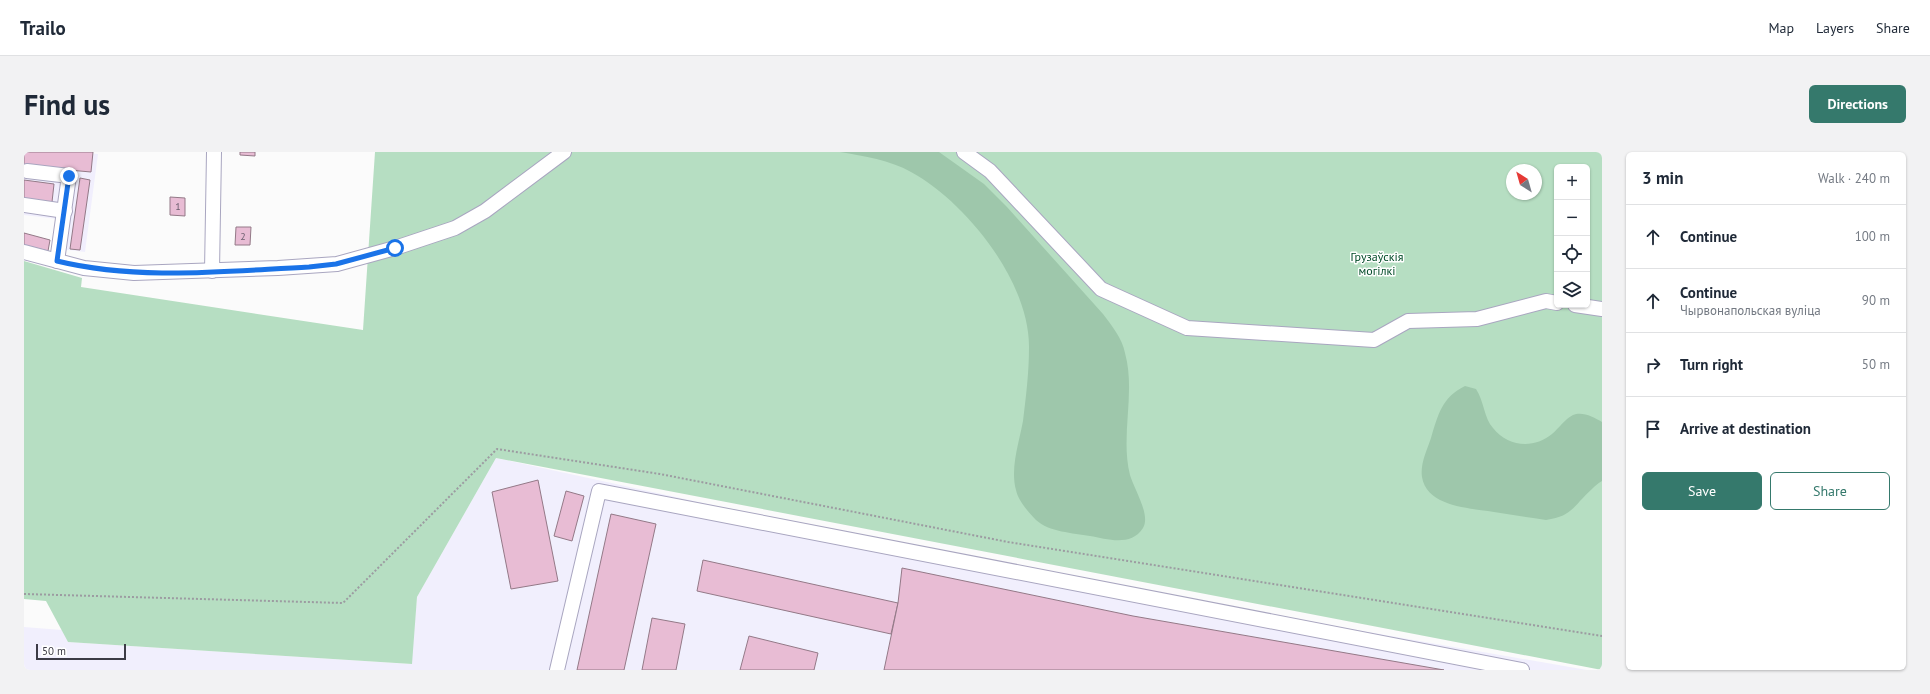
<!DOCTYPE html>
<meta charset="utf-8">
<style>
:root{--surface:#fff;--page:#f2f2f3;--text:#1f2937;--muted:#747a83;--line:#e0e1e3;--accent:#35796c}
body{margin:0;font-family:"PT Sans",sans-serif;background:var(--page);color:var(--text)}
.controls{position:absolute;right:12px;top:12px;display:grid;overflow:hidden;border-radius:6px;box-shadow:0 1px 3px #0004}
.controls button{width:36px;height:36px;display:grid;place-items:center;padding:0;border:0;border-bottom:1px solid var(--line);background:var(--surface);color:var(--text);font:20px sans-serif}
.compass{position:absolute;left:1482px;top:12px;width:36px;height:36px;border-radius:50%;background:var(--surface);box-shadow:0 1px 3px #0004;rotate:323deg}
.scale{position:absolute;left:12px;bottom:10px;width:90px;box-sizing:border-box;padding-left:4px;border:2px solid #3c3b46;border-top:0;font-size:11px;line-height:14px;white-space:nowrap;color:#3c3b46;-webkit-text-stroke:3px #fff;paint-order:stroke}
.stop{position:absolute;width:12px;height:12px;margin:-9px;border:3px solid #1a73e8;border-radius:50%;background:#fff}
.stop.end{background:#1a73e8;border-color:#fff;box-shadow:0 1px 4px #0008}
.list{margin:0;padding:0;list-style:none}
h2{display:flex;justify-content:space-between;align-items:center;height:52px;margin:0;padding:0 16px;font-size:17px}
h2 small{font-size:13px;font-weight:400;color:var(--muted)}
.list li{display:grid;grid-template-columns:26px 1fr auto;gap:12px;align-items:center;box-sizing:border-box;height:64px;padding:0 16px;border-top:1px solid var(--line)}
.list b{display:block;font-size:15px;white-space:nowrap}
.list p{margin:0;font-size:13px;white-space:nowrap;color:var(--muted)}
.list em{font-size:13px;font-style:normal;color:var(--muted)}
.actions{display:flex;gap:8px;padding:12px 16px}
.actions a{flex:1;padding:9px 0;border:1px solid var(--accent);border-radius:6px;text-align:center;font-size:14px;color:var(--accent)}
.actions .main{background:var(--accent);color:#fff}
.icon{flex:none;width:22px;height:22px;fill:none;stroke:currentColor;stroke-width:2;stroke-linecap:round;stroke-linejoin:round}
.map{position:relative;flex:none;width:1578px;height:518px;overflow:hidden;border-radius:6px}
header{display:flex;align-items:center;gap:24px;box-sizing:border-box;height:56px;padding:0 20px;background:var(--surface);border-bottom:1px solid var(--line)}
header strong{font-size:19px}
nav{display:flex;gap:22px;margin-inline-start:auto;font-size:14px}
.intro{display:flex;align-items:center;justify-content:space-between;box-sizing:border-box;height:96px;padding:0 24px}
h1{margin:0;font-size:28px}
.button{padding:10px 18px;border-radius:6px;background:var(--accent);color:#fff;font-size:14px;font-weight:700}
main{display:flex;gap:24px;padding:0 24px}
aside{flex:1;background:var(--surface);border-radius:6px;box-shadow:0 1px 3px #0004}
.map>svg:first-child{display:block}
.built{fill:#f1effd}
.green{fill:#b6dec2;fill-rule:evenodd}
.forest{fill:#9ec7ab}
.building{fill:#e8bcd4;stroke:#937987}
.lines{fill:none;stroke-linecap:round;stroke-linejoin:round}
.minor-casing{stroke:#a9a6c0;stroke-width:16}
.path{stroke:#9c9ba1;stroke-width:2;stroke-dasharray:2 2;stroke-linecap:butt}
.minor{stroke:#fff;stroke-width:14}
.route{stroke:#1a73e8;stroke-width:5}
.labels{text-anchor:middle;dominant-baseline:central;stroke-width:3;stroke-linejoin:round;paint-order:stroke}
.number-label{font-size:10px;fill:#675b6a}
.park-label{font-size:12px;fill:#004a27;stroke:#fff}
</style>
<header>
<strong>Trailo</strong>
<nav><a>Map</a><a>Layers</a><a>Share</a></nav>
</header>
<div class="intro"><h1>Find us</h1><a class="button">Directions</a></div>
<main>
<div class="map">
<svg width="1578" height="518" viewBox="0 0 1578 518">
<rect width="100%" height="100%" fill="#fbfbfb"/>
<g class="built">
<polygon points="0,0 54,0 74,2 61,100 29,96 33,67 0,63"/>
<polygon points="472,306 693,354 1292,471 1563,518 0,518 0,475 38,478 44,490 387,512 393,445"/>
</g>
<path class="green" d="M 351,0 L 1578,0 L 1578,518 L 472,306 L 393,445 L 388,512 L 44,490 L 22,449 L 0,447 L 0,109 L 58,126 L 57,135 L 339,178 ZM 1533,15 L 1563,15 L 1563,153 L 1533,153 ZM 1488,18 L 1512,18 L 1512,42 L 1488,42 Z"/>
<g class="forest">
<path d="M 816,0 L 915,0 L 960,32 L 983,55 L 1079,162 C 1088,174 1098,186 1101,201 C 1112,241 1096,283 1106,323 C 1110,337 1127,363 1119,376 C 1107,395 1083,387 1066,384 C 1049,381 1025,380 1012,368 C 1004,360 994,348 992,338 C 986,316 995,291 999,269 C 1002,245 1005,220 1005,196 C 1006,130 942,50 887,20 C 866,8 840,4 816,0 Z"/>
<path d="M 1441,234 L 1452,237 C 1460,249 1460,266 1469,276 C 1484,295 1510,297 1528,282 C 1535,276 1541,267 1549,263 C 1558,259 1570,265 1578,270 L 1578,329 C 1574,331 1571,334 1568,337 C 1549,354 1549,364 1522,368 C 1504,365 1487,363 1470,360 C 1446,356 1403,355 1398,325 C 1396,312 1403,298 1407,286 C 1414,263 1418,245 1441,234 Z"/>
</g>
<g class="building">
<polygon points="0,0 69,0 67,20 0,14"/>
<polygon points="216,0 231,0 231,4 216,3"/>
<polygon points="56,26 66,28 56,98 46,97"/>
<polygon points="0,28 30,32 28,50 0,47"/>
<polygon points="146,45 161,46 161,64 146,63"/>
<polygon points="212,75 227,75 226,93 211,93"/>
<polygon points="0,81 26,88 24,99 0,93"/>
<polygon points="514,328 534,429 487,437 468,340"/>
<polygon points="542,339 560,344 548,389 530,384"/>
<polygon points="587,362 632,372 600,518 553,518"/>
<polygon points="679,408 874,451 867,482 673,439"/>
<polygon points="878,416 1109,464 1420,518 860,518 874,451"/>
<polygon points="628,466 661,472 652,518 618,518"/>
<polygon points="725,484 794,501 790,518 716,518"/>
</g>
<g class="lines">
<g class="minor-casing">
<g id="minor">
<polyline points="940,0 966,19 1077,137 1163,176 1350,188 1384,169 1453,167 1522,149 1533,151"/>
<polyline points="3,19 45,24 33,109"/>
<polyline points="0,53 41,59"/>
<polyline points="0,100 60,116 110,121 254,116 313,112 371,96 431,76 461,59 540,0"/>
<polyline points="188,119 190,0"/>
<polyline points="1551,153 1578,157"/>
<polyline points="533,518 575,339 1498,518"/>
</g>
</g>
<polyline class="path" points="0,442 319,451 473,297 636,322 984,390 1578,484"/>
<use href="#minor" class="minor"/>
</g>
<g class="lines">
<path class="route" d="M 45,24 L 33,109 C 115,129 202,119 285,115 L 312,112 L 371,96"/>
</g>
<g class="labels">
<g class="number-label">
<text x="154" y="54">1</text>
<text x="219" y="84">2</text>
</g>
<g class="park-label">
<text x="1353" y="104">Грузаўскія<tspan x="1353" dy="14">могілкі</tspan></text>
</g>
</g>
</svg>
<div class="controls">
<button>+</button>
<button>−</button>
<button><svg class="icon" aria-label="locate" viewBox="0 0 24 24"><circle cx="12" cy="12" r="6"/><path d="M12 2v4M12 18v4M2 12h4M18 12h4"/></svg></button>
<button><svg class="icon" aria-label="layers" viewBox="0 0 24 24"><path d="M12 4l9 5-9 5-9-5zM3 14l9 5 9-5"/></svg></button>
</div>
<svg class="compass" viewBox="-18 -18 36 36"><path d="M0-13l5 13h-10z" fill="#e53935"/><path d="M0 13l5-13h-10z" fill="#747a83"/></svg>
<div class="scale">50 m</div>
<div class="stop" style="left:371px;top:96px"></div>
<div class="stop end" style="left:45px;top:24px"></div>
</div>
<aside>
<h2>3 min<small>Walk · 240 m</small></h2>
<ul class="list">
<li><svg class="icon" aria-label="ahead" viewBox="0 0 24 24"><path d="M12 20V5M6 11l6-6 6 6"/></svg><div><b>Continue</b></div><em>100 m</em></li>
<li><svg class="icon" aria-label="ahead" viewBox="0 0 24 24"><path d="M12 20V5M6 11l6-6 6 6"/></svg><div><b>Continue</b><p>Чырвонапольская вуліца</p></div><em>90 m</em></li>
<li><svg class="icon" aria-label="right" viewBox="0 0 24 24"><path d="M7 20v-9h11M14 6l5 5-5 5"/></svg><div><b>Turn right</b></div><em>50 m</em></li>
<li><svg class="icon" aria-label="arrive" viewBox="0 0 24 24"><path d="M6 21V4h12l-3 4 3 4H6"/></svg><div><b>Arrive at destination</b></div></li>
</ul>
<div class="actions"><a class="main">Save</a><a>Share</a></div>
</aside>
</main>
